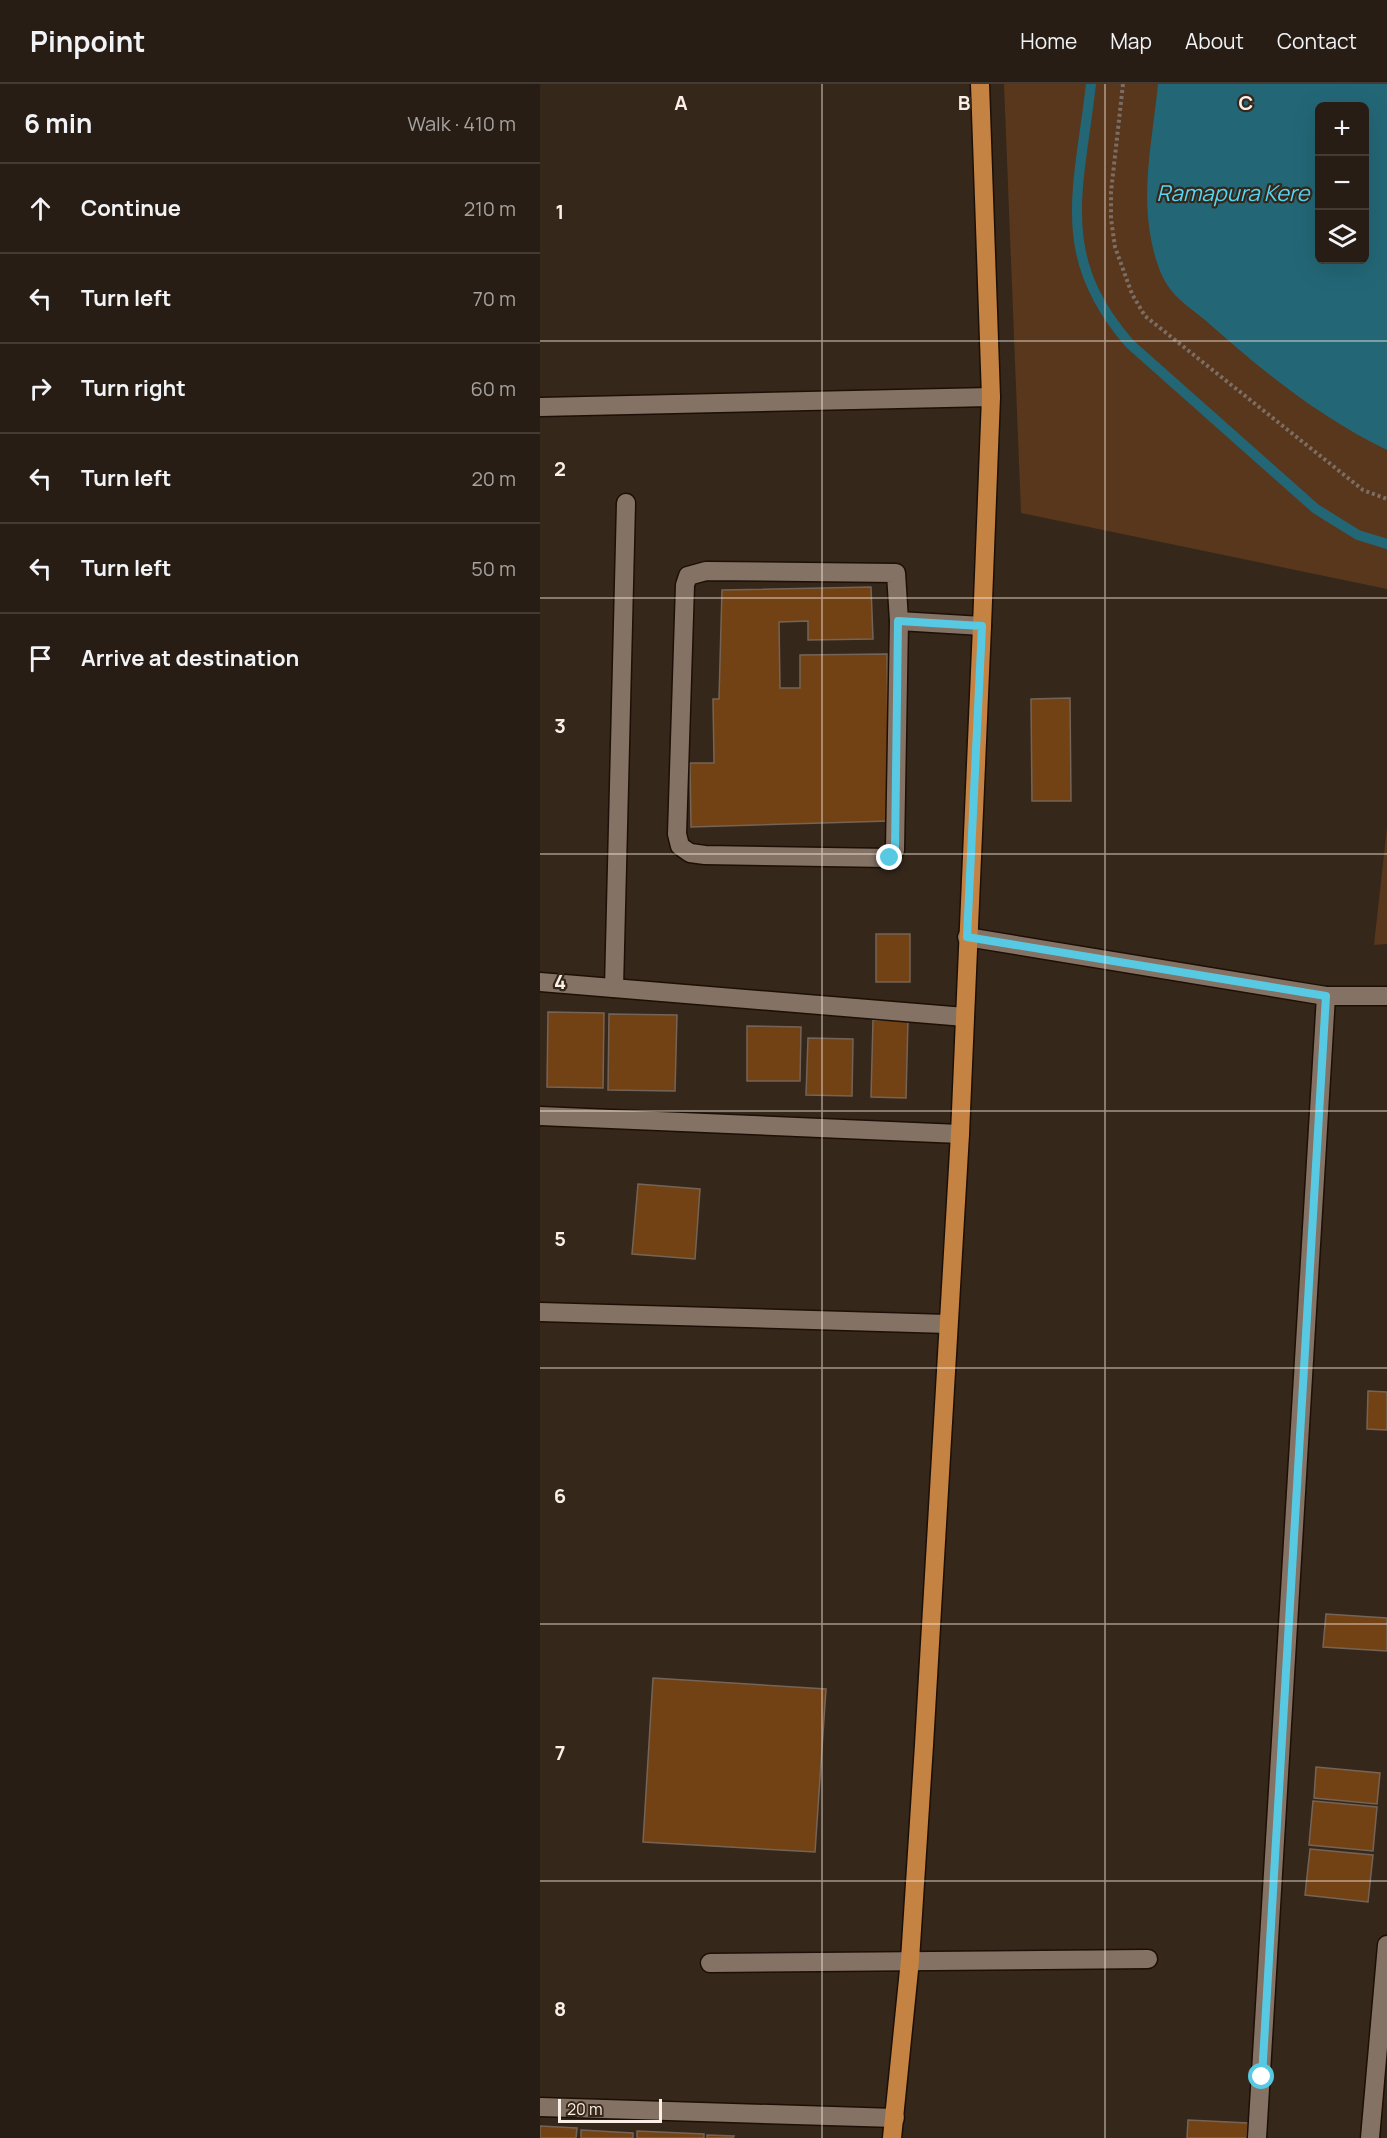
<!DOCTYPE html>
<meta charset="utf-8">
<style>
:root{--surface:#281d14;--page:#342a22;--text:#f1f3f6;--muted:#a5a2a0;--line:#443b34}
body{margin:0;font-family:Manrope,sans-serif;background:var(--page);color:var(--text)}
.controls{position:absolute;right:18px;top:18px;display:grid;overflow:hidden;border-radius:9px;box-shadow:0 6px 24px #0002}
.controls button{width:54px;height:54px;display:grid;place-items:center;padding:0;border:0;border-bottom:2px solid var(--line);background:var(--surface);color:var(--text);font:30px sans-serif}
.scale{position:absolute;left:18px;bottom:15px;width:104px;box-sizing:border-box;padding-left:6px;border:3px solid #fbf0e8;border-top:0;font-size:16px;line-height:21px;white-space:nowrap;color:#fbf0e8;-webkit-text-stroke:4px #36271b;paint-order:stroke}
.stop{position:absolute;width:18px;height:18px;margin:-14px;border:4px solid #58c9e3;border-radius:50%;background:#fff}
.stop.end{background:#58c9e3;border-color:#fff;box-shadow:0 2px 6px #0008}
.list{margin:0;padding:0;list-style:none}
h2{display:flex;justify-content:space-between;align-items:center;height:78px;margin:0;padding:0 24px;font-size:26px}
h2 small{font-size:20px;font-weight:400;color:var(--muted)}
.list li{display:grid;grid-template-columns:39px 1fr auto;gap:18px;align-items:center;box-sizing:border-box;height:90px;padding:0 24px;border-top:2px solid var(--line)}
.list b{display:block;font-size:22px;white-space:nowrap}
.list em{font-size:20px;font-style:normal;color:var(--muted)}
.icon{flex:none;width:33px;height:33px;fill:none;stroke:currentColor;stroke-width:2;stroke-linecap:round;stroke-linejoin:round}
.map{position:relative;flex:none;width:847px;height:2054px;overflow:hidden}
header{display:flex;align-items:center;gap:36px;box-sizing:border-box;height:84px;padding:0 30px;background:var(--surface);border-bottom:2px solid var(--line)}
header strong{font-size:28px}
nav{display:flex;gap:33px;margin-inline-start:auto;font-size:21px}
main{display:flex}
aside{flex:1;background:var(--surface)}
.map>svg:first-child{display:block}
.green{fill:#58371c;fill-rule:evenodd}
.water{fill:#236776;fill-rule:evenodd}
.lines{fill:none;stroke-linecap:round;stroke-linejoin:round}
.stream{stroke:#236776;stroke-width:10}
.building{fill:#724114;stroke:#756456;stroke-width:1.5}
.minor-casing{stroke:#1d0f05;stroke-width:21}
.major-casing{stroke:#1d0f05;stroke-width:21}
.path{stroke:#7c6e64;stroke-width:4;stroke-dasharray:3 3;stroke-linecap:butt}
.minor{stroke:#847264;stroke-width:18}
.major{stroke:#c48243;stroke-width:18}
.route{stroke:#58c9e3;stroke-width:8}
.grid{fill:none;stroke:#fbf0e8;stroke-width:1.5;stroke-opacity:0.55}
.labels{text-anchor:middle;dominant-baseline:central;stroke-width:4.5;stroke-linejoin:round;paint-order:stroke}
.water-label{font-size:22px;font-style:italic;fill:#56d6f3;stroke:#36271b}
.grid-label{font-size:20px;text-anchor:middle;font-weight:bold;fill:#fbf0e8;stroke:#36271b;stroke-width:4.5;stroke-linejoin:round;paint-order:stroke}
</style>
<header>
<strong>Pinpoint</strong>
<nav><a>Home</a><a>Map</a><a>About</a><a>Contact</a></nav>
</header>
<main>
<aside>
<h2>6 min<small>Walk · 410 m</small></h2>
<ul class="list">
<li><svg class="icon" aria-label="ahead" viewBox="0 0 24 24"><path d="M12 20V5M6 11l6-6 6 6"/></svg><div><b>Continue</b></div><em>210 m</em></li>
<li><svg class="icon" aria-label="left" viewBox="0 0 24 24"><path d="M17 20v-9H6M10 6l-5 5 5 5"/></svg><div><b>Turn left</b></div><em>70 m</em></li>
<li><svg class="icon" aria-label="right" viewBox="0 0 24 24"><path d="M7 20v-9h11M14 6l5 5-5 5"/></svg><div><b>Turn right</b></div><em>60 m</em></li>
<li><svg class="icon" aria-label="left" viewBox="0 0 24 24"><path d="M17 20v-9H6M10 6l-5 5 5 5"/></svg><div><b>Turn left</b></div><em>20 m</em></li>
<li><svg class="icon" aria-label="left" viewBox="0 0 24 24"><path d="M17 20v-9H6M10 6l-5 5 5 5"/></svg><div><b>Turn left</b></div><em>50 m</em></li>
<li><svg class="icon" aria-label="arrive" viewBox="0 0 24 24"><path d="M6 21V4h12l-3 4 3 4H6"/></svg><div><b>Arrive at destination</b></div></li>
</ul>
</aside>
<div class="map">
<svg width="847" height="2054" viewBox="0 0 847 2054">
<rect width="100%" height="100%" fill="#36271b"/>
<g class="green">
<path d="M 464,0 L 847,0 L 847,505 L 481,429 ZM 780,22 L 824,22 L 824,176 L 780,176 Z"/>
<polygon points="847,743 847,860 834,861"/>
</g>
<path class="water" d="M 618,0 L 847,0 L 847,366 C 779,333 721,286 665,236 C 653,226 636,215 628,202 C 619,189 614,170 611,155 C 601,103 613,52 618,0 ZM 824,22 L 824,176 L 780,176 L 780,22 Z"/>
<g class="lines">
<path class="stream" d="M 551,0 C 539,106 513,172 590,260 L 776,425 L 818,451 L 847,460"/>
</g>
<g class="building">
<polygon points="331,503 333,555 268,556 268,537 239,538 240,604 260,604 260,571 347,570 349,737 151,743 150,679 174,679 173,615 179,615 182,506"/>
<polygon points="530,614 531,717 492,717 491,615"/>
<rect x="336" y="850" width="34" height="48"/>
<polygon points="8,928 64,929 63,1004 7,1003"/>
<polygon points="69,930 137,931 135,1007 68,1006"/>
<polygon points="333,936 368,936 366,1014 331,1013"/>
<polygon points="207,942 261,943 260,997 207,997"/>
<polygon points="268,954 313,955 312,1012 266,1011"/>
<polygon points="98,1100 160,1105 155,1175 92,1170"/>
<polygon points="828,1307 847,1308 847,1346 827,1345"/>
<polygon points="786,1530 847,1534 847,1567 783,1563"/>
<polygon points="113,1594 286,1605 275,1768 103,1758"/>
<polygon points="776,1683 840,1689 837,1720 774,1714"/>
<polygon points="773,1717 837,1723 833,1767 769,1761"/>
<polygon points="770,1765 833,1771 828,1818 765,1811"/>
<polygon points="648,2036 708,2039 707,2054 647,2054"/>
<polygon points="0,2042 37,2044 36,2054 0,2054"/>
<polygon points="41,2046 93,2049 93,2054 41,2054"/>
<polygon points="97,2047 164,2050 164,2054 97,2054"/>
<polygon points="167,2051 194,2052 193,2054 167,2054"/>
</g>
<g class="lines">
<g class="minor-casing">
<g id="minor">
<polyline points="0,323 451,313"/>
<polygon points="166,487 356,489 359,537 355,766 349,774 165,771 150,769 140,762 137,750 145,501 148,492"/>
<polyline points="359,537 442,542"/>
<polyline points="427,853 786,912 847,912"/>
<polyline points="0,898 425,933"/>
<polyline points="74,904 86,419"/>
<polyline points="0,1032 420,1050"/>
<polyline points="0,1228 408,1240"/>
<polyline points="170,1879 608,1875"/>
<polyline points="0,2023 355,2034"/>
<polyline points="717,2054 786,912"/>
<polyline points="830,2054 847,1861"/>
</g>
</g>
<g class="major-casing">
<polyline id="major" points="352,2054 370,1876 384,1661 420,1050 442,542 451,313 440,0"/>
</g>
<polyline class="path" points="583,0 571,108 571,135 575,163 592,210 605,232 823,406 847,415"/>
<use href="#minor" class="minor"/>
<use href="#major" class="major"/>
</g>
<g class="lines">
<polyline class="route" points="350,774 355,766 358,537 442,542 427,853 786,912 722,1993"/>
</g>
<path class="grid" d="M 282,0 L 282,2054M 565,0 L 565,2054M 0,257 L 847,257M 0,514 L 847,514M 0,770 L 847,770M 0,1027 L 847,1027M 0,1284 L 847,1284M 0,1540 L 847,1540M 0,1797 L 847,1797"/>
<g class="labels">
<g class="water-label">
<text x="693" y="109">Ramapura Kere</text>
</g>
</g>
<g class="grid-label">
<text x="141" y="26">A</text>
<text x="424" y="26">B</text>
<text x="706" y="26">C</text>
<text x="20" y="135">1</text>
<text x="20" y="392">2</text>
<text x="20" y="649">3</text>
<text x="20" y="905">4</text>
<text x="20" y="1162">5</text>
<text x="20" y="1419">6</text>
<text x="20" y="1676">7</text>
<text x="20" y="1932">8</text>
</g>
</svg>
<div class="controls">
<button>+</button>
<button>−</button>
<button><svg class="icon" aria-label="layers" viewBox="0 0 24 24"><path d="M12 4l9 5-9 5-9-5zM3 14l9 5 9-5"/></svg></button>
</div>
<div class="scale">20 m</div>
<div class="stop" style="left:722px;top:1993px"></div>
<div class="stop end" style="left:350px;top:774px"></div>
</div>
</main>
